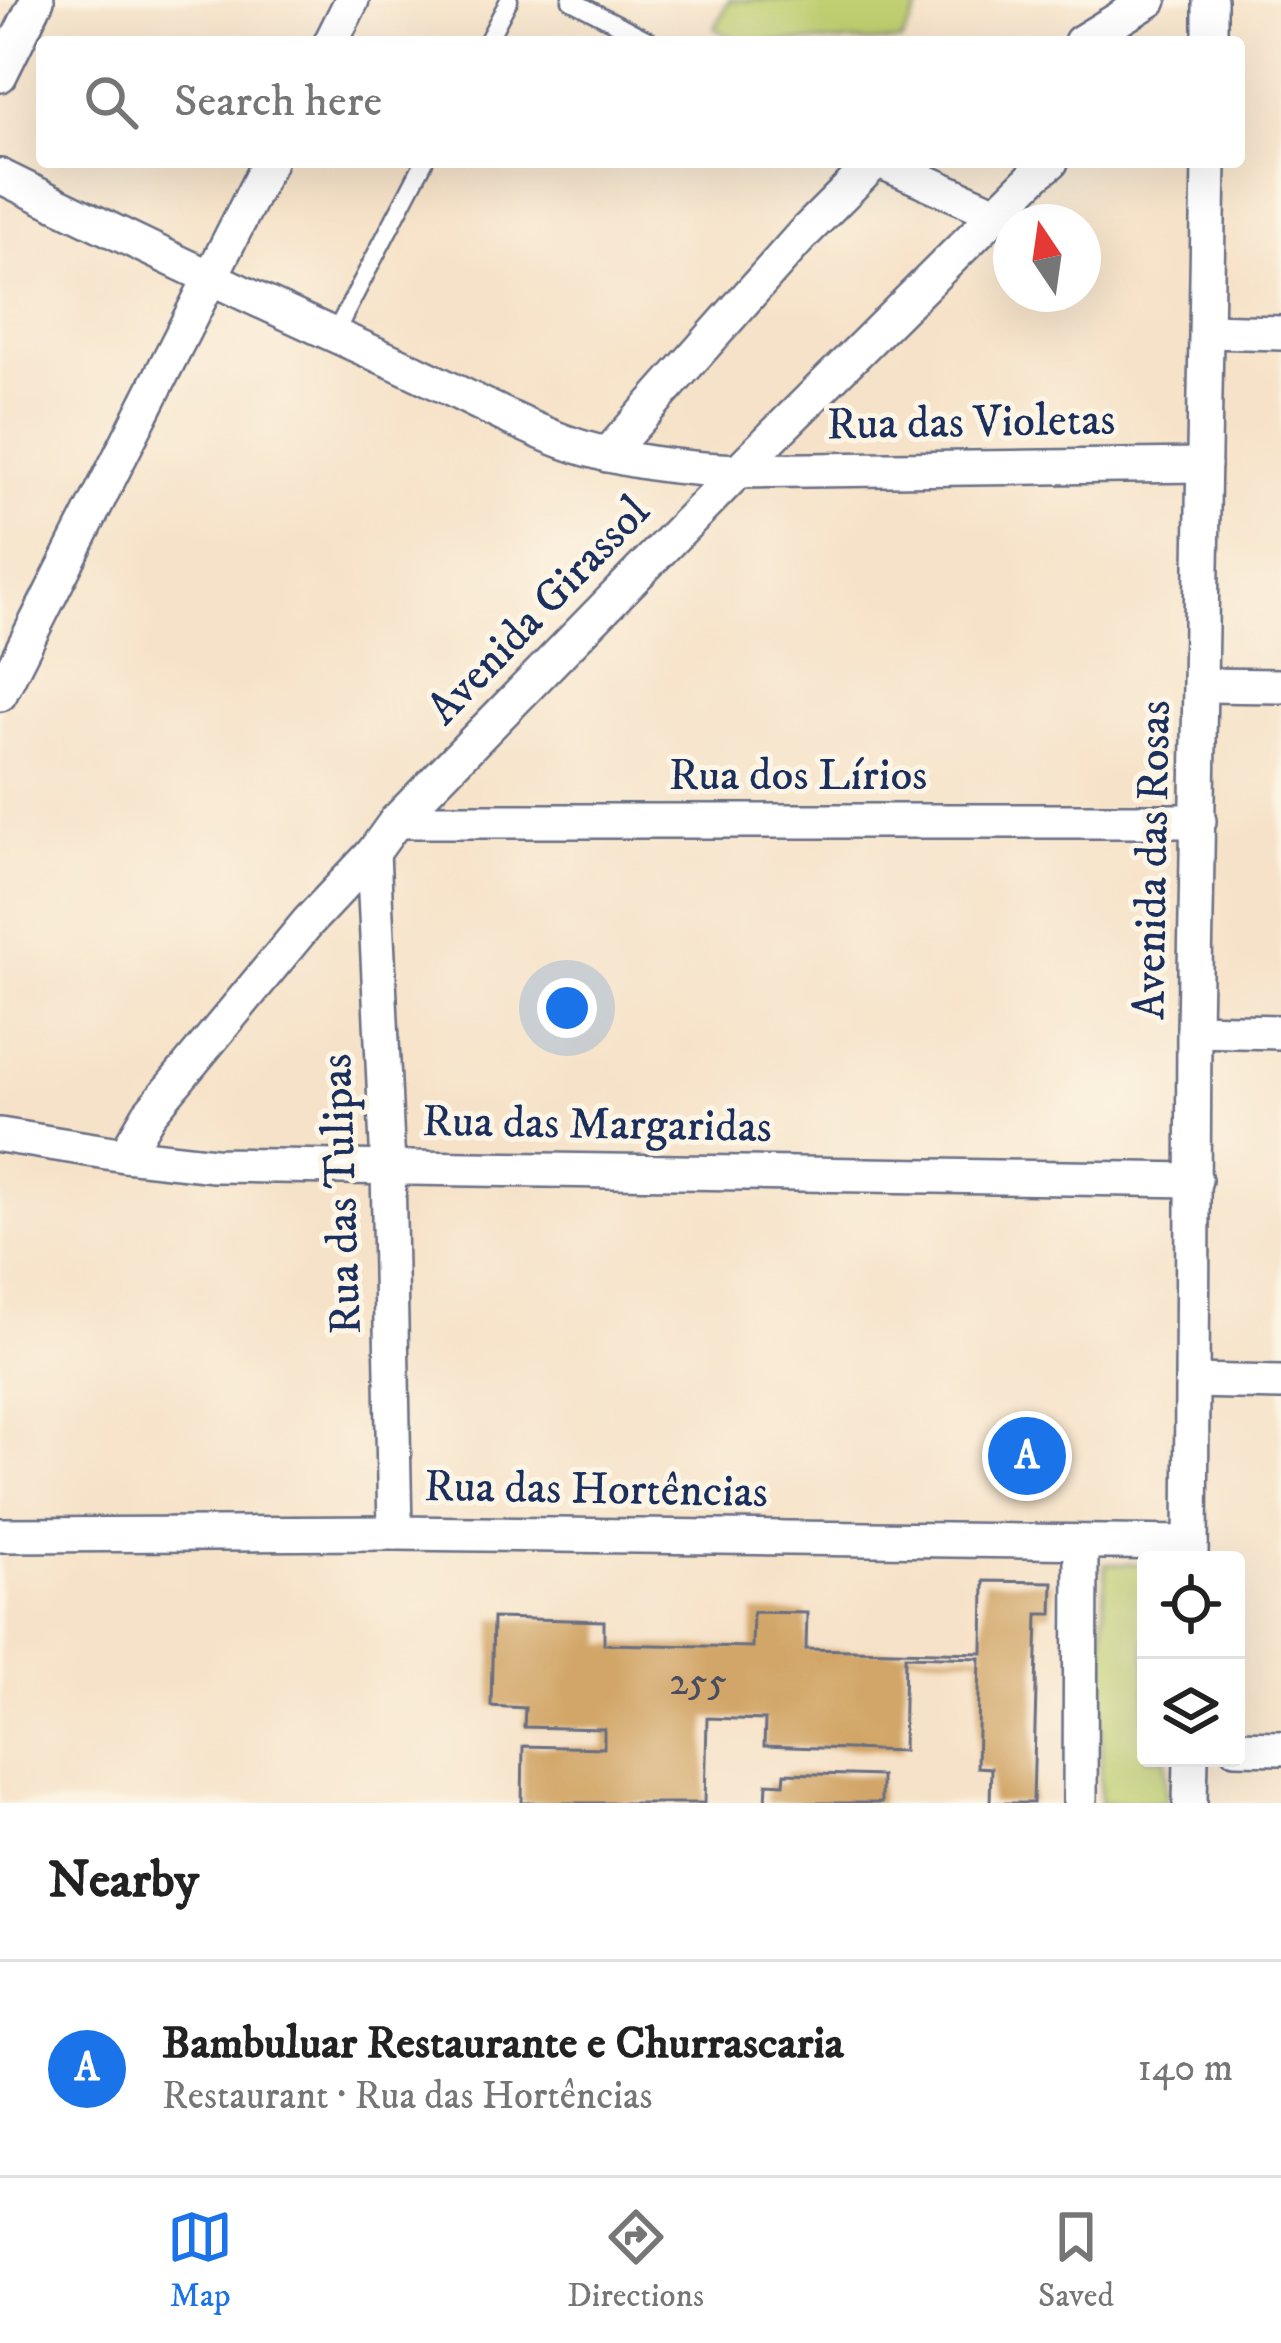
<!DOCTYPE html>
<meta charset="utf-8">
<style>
:root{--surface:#fff;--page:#f2f2f2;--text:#222;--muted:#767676;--line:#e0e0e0;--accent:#1a73e8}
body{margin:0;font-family:"IM FELL DW Pica",serif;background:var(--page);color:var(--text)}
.controls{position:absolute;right:36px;bottom:36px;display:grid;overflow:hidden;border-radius:12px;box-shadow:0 12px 48px #0002}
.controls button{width:108px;height:108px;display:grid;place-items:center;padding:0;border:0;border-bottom:3px solid var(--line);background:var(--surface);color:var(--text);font:60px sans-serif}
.compass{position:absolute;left:993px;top:204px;width:108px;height:108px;border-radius:50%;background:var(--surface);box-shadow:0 12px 48px #0002;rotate:347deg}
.you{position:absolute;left:567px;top:1008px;width:42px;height:42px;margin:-30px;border:9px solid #fff;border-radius:50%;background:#1a73e8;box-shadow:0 0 0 18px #1a73e833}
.badge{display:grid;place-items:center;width:78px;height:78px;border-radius:50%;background:var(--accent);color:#fff;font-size:39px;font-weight:700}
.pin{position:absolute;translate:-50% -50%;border:6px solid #fff;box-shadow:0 3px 12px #0006}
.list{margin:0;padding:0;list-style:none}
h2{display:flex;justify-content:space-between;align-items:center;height:156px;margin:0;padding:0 48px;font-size:51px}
h2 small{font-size:39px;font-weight:400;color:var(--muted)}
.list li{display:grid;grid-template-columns:78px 1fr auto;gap:36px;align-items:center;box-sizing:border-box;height:216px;padding:0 48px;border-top:3px solid var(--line)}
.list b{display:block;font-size:45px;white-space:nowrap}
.list p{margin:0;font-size:39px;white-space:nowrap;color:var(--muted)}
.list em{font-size:39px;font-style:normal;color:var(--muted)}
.icon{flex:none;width:66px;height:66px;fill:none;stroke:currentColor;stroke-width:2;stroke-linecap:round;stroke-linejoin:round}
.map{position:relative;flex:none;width:1281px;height:1803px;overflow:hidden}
.search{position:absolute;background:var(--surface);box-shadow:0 12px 48px #0002;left:36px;right:36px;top:36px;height:132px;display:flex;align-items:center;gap:30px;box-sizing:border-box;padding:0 42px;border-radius:12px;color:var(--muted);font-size:45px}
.sheet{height:372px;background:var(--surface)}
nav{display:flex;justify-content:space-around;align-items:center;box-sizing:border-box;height:168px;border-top:3px solid var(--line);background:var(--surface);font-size:33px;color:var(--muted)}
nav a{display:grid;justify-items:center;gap:6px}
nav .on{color:var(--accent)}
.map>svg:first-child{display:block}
.green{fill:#c0cf71;stroke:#6e7f68;stroke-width:3}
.building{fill:#d2a668}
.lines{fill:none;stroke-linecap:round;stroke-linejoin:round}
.lane-casing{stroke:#686e83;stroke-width:21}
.street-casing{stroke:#686e83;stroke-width:38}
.lane{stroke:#fff;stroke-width:16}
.street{stroke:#fff;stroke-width:33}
.labels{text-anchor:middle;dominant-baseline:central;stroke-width:10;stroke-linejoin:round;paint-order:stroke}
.number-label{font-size:39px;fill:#494d60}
.street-label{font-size:45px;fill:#1b2f5e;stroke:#fcf5e5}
</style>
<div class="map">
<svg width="1281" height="1803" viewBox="0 0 1281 1803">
<rect width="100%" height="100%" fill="#fcf5e5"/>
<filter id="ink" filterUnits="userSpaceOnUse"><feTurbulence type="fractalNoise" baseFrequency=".00833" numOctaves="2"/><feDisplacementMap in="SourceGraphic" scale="24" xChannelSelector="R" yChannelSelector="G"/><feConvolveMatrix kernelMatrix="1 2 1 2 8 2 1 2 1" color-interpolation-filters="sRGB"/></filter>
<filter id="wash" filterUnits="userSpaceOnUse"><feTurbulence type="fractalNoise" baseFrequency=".004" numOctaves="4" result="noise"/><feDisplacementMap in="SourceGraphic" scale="48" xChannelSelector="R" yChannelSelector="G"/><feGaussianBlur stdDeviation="2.7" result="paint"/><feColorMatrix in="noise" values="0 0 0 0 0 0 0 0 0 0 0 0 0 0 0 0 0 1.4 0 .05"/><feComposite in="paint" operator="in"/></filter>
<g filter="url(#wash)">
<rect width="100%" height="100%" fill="#f6e2c8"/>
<g class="green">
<polygon points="729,0 923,0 901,42 740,42 715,29"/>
<polygon points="1105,1564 1146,1564 1146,1758 1166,1758 1166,1803 1100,1803"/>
</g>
<g id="blocks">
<g class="building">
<polygon points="984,1581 1053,1582 1052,1614 1038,1614 1033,1803 990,1803 991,1768 977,1767 980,1658 905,1656 903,1751 764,1746 765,1720 707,1718 705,1803 522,1803 523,1746 604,1748 604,1729 524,1727 525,1708 491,1706 493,1618 604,1621 604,1644 752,1647 753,1612 807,1613 806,1649 983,1653"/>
<polygon points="785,1773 881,1776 881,1803 766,1803 767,1783 784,1784"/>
</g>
</g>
</g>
<g filter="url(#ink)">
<use href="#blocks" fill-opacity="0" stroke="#686e83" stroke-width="3"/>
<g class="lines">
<g class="lane-casing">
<g id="lane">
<polyline points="571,0 652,42"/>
<polyline points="487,42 509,0"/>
<polyline points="334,335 424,162"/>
</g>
</g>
<g class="street-casing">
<g id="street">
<polyline points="331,42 352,0"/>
<polyline points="1081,42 1150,0"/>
<polyline points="1210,42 1210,0"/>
<polyline points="0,75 37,0"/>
<polyline points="882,162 996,213"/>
<path d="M 0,176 C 128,239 256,300 387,359 C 439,382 490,410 543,433 C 603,460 673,468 738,471 L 1204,465"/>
<polyline points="1207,331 1281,333"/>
<polyline points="607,455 803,234 875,162"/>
<polyline points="1202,685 1281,686"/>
<polyline points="0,694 269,162"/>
<polyline points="396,821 1199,821"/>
<polyline points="373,853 388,1167 395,1533"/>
<polyline points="1194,1030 1281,1032"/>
<polyline points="0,1135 125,1155 214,1165 1195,1180"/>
<polyline points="125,1155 149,1114 308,922 373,853 396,821 738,471 1036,174 1051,162"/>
<polyline points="1192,1381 1281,1383"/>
<polyline points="0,1535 395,1533 1191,1543"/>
<polyline points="1191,1560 1194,1030 1209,162"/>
<polyline points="1236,1747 1281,1748"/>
<polyline points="1080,1803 1081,1542"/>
<polyline points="1190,1803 1191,1758"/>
</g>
</g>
<use href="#lane" class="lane"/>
<use href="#street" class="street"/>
</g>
</g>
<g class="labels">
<g class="number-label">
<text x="698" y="1682">255</text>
</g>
<g class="street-label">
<text transform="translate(971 423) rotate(-1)">Rua das Violetas</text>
<text transform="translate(539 611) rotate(-46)">Avenida Girassol</text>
<text x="798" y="776">Rua dos Lírios</text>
<text transform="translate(1153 860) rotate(-89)">Avenida das Rosas</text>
<text transform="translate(597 1125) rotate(1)">Rua das Margaridas</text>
<text transform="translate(342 1194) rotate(-92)">Rua das Tulipas</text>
<text transform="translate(596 1490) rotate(1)">Rua das Hortências</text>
</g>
</g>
</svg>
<div class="controls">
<button><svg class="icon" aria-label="locate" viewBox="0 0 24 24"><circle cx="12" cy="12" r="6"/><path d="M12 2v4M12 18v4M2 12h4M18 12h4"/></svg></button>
<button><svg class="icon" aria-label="layers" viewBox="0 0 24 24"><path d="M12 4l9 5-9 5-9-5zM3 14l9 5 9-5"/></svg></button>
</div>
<svg class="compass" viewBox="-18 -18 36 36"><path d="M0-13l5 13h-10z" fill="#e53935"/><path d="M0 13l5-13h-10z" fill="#767676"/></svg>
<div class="you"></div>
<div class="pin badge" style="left:1027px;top:1456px">A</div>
<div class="search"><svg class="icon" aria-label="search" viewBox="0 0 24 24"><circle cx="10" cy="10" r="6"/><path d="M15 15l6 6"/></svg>Search here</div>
</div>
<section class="sheet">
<h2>Nearby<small></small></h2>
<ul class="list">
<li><span class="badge">A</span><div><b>Bambuluar Restaurante e Churrascaria</b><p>Restaurant · Rua das Hortências</p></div><em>140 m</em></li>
</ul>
</section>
<nav>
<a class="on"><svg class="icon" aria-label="map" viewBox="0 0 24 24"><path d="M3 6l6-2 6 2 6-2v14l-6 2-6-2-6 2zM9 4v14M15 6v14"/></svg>Map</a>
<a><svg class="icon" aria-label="directions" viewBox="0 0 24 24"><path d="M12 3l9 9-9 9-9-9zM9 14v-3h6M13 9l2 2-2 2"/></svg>Directions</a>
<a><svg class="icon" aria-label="saved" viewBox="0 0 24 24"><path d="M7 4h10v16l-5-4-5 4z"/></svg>Saved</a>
</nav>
